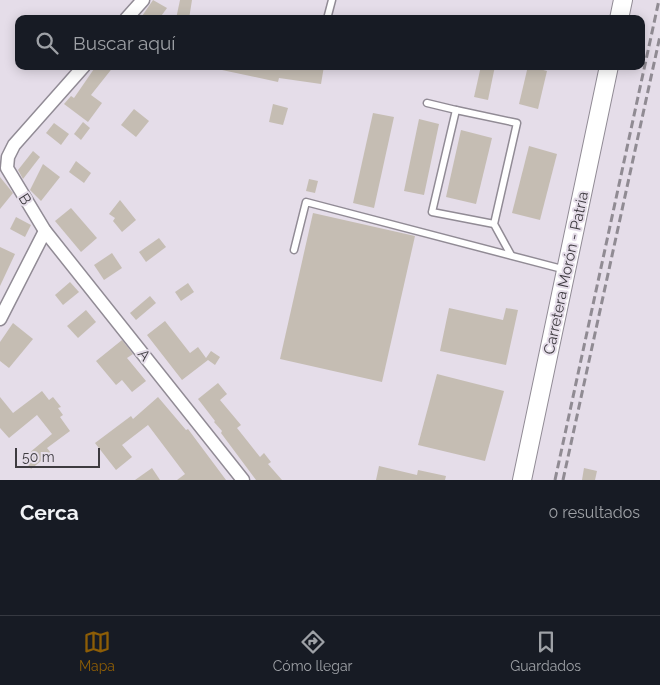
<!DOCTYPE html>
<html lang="es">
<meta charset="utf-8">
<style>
:root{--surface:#171b24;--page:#242831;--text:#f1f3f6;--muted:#9ea1a6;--line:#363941;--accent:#8d5d06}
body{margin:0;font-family:Raleway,sans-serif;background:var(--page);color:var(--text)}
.scale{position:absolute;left:15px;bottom:12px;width:85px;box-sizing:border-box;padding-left:5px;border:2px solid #3e3b40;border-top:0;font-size:14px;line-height:18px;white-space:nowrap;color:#3e3b40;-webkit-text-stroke:4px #e5dde9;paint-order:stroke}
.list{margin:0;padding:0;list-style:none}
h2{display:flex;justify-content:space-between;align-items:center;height:65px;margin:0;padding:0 20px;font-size:21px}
h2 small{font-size:16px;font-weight:400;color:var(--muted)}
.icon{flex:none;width:28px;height:28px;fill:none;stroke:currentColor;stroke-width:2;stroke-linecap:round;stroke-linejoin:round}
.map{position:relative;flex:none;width:660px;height:480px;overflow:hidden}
.search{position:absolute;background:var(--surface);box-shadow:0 2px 12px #0003;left:15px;right:15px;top:15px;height:55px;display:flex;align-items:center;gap:12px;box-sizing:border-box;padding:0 18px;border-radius:10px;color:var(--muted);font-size:19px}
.sheet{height:135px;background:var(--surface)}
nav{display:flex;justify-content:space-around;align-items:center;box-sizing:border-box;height:70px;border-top:1px solid var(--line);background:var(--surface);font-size:14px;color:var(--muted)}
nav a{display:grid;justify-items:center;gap:2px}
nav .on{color:var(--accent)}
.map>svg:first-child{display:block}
.building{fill:#c5bdb3}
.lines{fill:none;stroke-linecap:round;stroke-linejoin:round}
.lane-casing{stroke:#918b95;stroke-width:9}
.street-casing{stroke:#918b95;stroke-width:15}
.secondary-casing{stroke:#918b95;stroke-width:20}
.lane{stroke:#fff;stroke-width:6}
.street{stroke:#fff;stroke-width:12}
.secondary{stroke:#fff;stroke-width:18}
.rail{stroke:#908b93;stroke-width:3;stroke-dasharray:8 4;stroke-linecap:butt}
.labels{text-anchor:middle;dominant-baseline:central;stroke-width:4;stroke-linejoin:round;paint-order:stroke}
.street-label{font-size:15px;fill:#3e3b40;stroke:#e5dde9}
</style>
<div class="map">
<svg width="660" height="480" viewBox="0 0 660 480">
<rect width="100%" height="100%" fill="#e5dde9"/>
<g class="building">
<polygon points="153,0 167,8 159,19 140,19"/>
<polygon points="180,0 192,0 189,19 176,19"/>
<polygon points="96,66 114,66 91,95 102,103 88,122 64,104 71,96 74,98"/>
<polygon points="222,66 324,66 321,84 279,78 278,82 222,70"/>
<polygon points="481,66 495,66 488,100 474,97"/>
<polygon points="528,66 547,71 538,109 519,104"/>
<polygon points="273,104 288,108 283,125 269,122"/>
<polygon points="134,109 149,121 136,137 121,125"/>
<polygon points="373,113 394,117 374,208 353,203"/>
<polygon points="419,119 439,124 424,195 404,191"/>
<polygon points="83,122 90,128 81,140 74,134"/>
<polygon points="54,123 69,134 61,145 46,133"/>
<polygon points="461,130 492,138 476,204 446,197"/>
<polygon points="529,146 557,154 540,220 512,213"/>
<polygon points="33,151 40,157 23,179 18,170"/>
<polygon points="76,161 91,173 84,183 69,172"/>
<polygon points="43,164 60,177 41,201 30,190"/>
<polygon points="0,177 13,193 0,209"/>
<polygon points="309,179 318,181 315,193 306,191"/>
<polygon points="120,200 136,220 122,232 113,221 115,218 109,214"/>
<polygon points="71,208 97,238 81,252 55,221"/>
<polygon points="313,213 415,236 382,382 280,359"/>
<polygon points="16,217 31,225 25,237 10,229"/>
<polygon points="159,238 166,247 146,262 139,252"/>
<polygon points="0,247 15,254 0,286"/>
<polygon points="112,253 122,268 104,280 94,265"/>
<polygon points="70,282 79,292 63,305 55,295"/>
<polygon points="188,283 194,292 181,301 175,292"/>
<polygon points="150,296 156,303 136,320 130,313"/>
<polygon points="449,308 503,320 506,308 518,310 506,365 440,351"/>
<polygon points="86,310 96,322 78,338 67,326"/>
<polygon points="165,321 190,353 198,347 206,358 211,351 220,357 215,365 208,360 182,380 147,335"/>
<polygon points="13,323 33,339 9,368 0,361 0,342"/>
<polygon points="122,340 133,354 127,358 146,381 132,392 122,380 116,385 96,361"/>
<polygon points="437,374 504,391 485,461 418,445"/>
<polygon points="218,383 227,394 220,400 241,425 237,428 260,457 264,453 271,462 268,464 282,480 256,480 221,433 222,431 214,422 215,421 198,399"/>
<polygon points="42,391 49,400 53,397 61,407 58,408 63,415 60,417 70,431 47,448 51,453 31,469 23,458 52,434 37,415 9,438 0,428 0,397 13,413"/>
<polygon points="158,397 186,430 188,429 226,480 177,480 185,474 148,425 122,445 132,457 116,470 95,443 131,416 133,419"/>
<polygon points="379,466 417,475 418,470 446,476 445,480 376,480"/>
<polygon points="152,468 160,480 135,480"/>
<polygon points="584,468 597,471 595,480 582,480"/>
</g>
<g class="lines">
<g class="lane-casing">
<g id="lane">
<polyline points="327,19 332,0"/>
<polyline points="427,103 456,110"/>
<polyline points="494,224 432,212 456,110 517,123 494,224 511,255"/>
<polyline points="294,250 306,202 566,270"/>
</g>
</g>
<g class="street-casing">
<g id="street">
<polyline points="126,19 143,0"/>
<polyline points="84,66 14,145 8,157 7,168 45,231 243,480"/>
<polyline points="0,319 45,231"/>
</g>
</g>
<g class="secondary-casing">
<g id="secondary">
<polyline points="619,19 623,0"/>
<polyline points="522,480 609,66"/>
</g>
</g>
<use href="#lane" class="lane"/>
<use href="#street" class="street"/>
<use href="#secondary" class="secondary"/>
<g class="rail">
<polyline points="555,480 659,0"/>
<polyline points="563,480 660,36"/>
</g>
</g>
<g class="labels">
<g class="street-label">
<text transform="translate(25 199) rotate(58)">B</text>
<text transform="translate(566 273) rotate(-78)">Carretera Morón - Patria</text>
<text transform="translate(144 355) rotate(51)">A</text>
</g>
</g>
</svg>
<div class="scale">50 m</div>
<div class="search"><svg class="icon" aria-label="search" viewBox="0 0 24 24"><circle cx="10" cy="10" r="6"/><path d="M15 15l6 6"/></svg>Buscar aquí</div>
</div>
<section class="sheet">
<h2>Cerca<small>0 resultados</small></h2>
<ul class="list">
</ul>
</section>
<nav>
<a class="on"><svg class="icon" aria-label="map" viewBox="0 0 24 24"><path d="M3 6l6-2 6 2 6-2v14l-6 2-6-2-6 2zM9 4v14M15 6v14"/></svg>Mapa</a>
<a><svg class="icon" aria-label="directions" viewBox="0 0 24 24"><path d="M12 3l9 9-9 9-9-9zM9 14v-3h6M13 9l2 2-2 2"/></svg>Cómo llegar</a>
<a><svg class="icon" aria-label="saved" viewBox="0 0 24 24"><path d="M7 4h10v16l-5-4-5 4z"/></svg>Guardados</a>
</nav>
